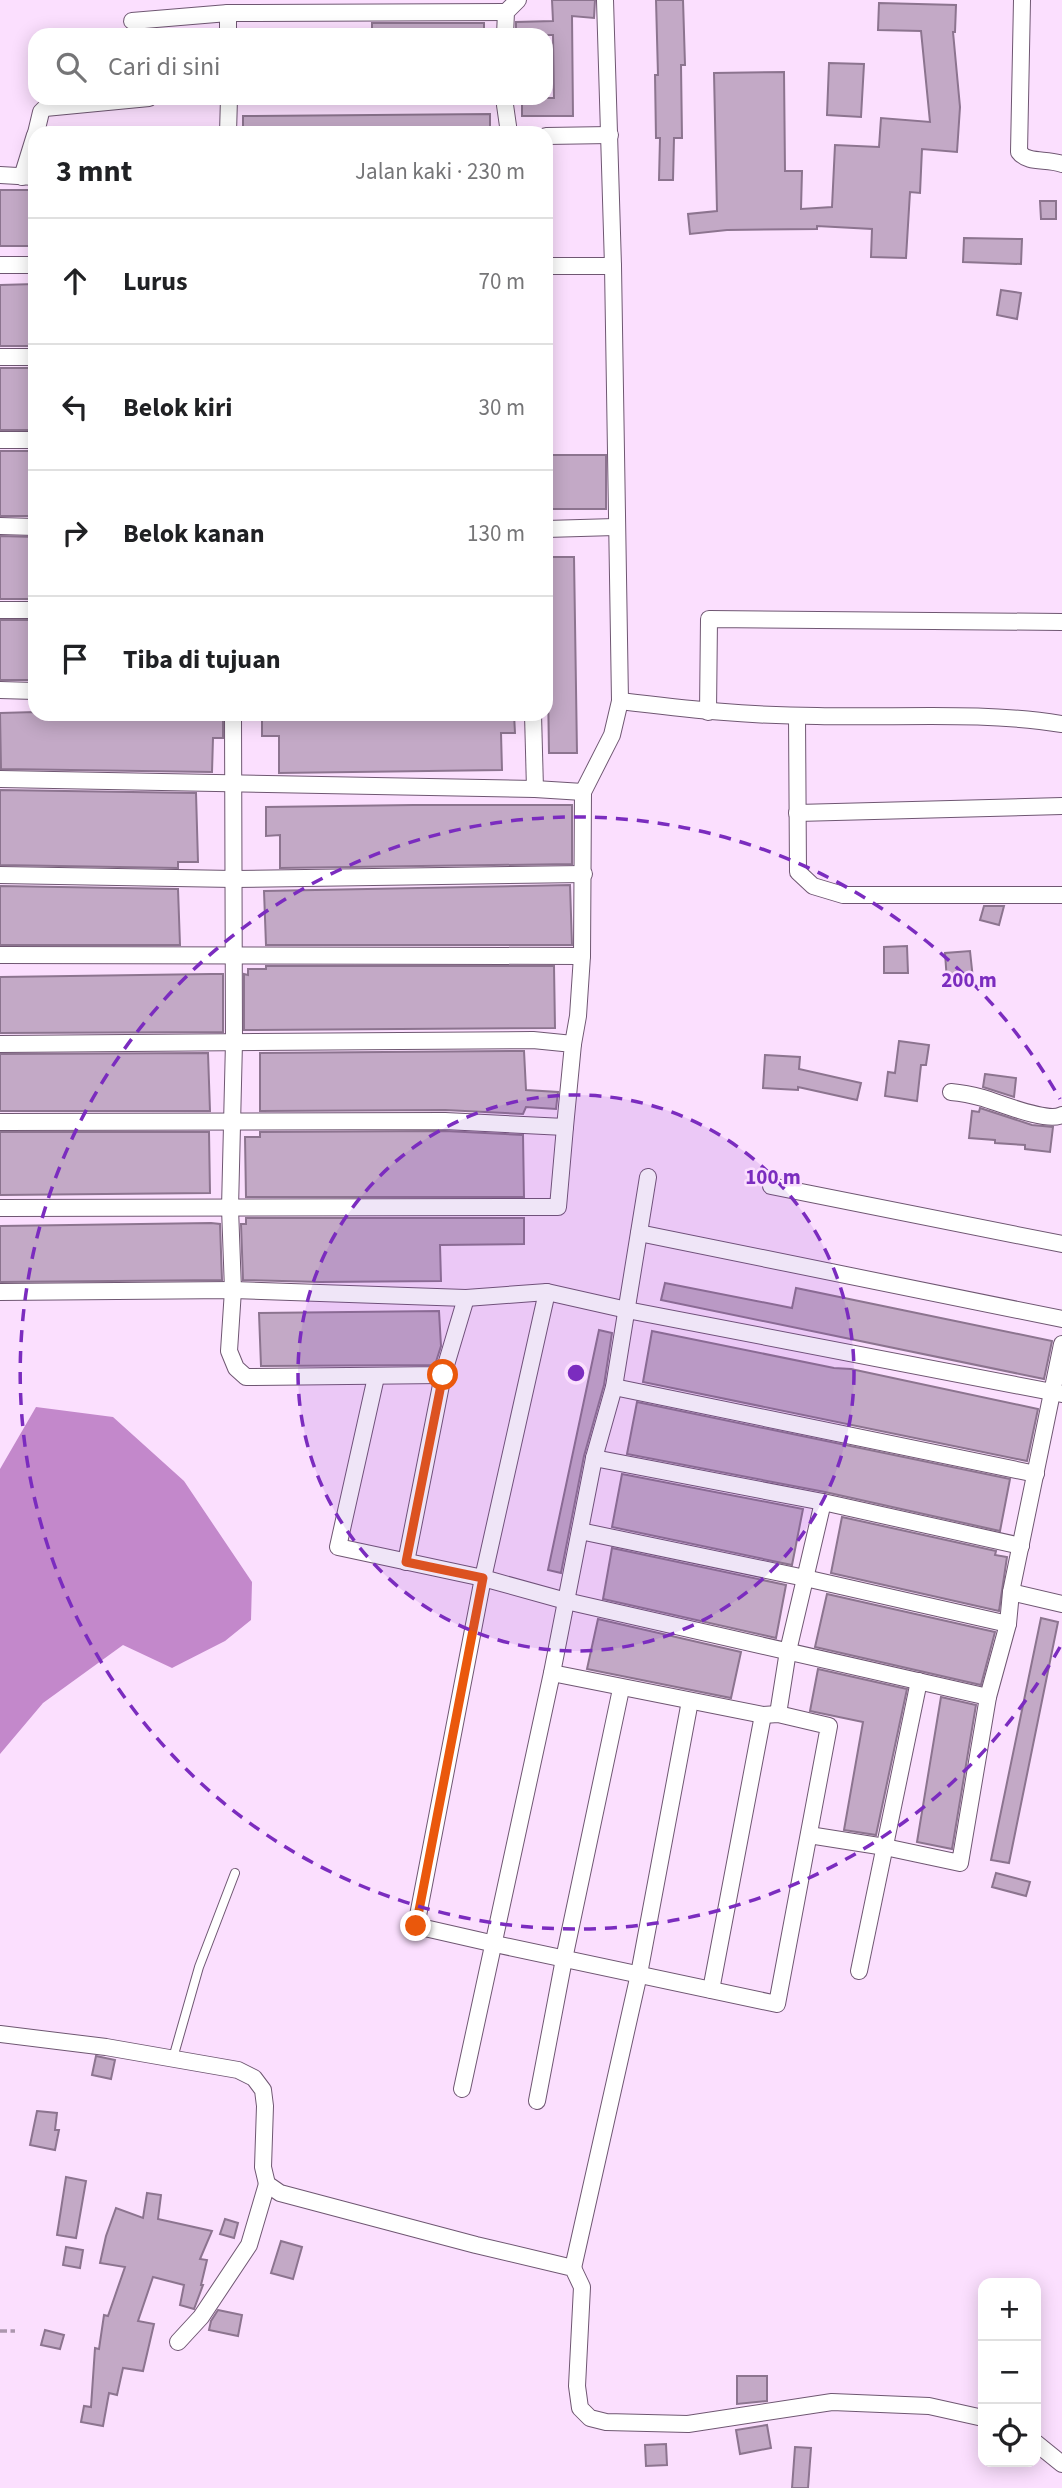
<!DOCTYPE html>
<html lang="id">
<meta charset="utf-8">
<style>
:root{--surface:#fff;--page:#f6f6f6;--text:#202124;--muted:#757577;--line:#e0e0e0}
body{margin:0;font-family:"Source Sans 3",sans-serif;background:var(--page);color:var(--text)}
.controls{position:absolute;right:21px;bottom:21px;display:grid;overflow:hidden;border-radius:14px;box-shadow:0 4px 18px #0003}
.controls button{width:63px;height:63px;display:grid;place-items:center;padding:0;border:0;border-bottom:2px solid var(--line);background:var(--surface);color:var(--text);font:35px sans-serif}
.stop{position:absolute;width:21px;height:21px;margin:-16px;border:5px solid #ea580c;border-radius:50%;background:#fff}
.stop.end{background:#ea580c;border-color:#fff;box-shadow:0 2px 7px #0008}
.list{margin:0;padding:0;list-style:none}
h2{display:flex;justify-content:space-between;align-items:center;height:91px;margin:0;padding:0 28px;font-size:30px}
h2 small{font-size:23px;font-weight:400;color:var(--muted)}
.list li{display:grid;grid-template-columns:46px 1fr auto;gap:21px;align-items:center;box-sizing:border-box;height:126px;padding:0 28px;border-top:2px solid var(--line)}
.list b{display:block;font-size:26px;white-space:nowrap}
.list em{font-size:23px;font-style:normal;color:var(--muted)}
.icon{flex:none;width:38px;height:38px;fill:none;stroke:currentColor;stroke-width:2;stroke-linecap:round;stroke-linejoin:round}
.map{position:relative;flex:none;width:1062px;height:2488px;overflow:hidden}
.search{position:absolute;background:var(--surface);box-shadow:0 4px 18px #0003;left:28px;top:28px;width:525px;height:77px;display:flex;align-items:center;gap:18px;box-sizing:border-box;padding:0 24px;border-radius:21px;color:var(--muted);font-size:26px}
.panel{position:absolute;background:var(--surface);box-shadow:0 4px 18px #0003;left:28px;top:126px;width:525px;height:595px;border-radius:21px}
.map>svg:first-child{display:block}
.water{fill:#c388cb}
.building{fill:#c3a9c6;stroke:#8c748f;stroke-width:2}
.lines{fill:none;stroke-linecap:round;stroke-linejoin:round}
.lane-casing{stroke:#6f5772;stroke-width:10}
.street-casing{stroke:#6f5772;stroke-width:18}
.path{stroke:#ac96ae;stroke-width:3.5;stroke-dasharray:7 3.5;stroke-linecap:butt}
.lane{stroke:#fff;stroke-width:8}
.street{stroke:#fff;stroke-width:16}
.route{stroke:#ea580c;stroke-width:9}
.ring{fill:none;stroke:#7b2cbf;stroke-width:3.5;stroke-dasharray:12 9}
.centre{fill:#7b2cbf;stroke:#fbdffe;stroke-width:3.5}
.ring-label{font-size:21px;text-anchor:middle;font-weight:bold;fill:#7b2cbf;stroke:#fbdffe;stroke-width:5;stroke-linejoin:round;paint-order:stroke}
</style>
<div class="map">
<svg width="1062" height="2488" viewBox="0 0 1062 2488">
<rect width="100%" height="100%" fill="#fbdffe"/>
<polygon class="water" points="36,1407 113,1417 184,1481 252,1582 251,1620 225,1641 172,1668 123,1645 43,1703 0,1754 0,1469"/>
<g class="building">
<polygon points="552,0 595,0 594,18 572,16 573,116 522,116 522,98 554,98 553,35 516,35 516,22 553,21"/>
<polygon points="656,0 683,0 685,65 681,65 682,138 674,138 673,180 659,180 660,138 656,138 655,75 658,75"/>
<polygon points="879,3 956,5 955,32 953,32 960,107 957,152 922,149 920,193 910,192 906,258 871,257 872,229 817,226 817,229 727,230 690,234 688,214 717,211 714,73 784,72 785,171 802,171 801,209 832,207 835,145 879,147 881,118 930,122 921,31 878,30"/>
<rect x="372" y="23" width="112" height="12"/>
<polygon points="829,63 864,64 861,117 827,115"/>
<polygon points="490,114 490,129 243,131 243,116"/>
<rect x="0" y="190" width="35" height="56"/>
<polygon points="1040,201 1056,201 1056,219 1041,219"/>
<polygon points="964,238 1022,239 1021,264 963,262"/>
<polygon points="35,284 35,346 0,346 0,285"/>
<polygon points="1001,290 1021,293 1017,319 997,315"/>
<rect x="0" y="368" width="35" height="62"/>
<rect x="0" y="451" width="35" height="65"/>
<polygon points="548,455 606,455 606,509 549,509"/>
<polygon points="0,536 35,537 35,599 0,599"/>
<polygon points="546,557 574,557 577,753 549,753"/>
<rect x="0" y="620" width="35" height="60"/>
<polygon points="35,712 35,714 223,714 223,738 213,738 212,772 1,769 0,713"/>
<polygon points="262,714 514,714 515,733 501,733 502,770 279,773 279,736 262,736"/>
<polygon points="0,790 196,793 198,862 178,862 178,868 0,865"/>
<polygon points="413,805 572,805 572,864 280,868 280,835 266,836 266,807"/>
<polygon points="570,885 572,945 266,945 264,891"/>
<polygon points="0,886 178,889 180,945 0,945"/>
<polygon points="984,906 1004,906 999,925 980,920"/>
<polygon points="907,946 908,973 884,973 884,947"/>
<polygon points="970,951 973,979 947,981 945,953"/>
<polygon points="266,966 554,966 555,1028 244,1030 244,974 248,975 248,969 266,969"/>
<polygon points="211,974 223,974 223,1032 0,1033 0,977"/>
<polygon points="899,1041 929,1045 926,1065 921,1065 917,1101 885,1096 888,1072 895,1073"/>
<polygon points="524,1051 526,1090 558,1092 556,1109 526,1107 523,1114 445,1110 260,1111 260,1053"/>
<polygon points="208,1053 210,1111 0,1111 0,1054"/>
<polygon points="765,1055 800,1057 799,1069 861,1083 857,1100 798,1087 798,1090 763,1088"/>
<polygon points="985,1074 1016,1078 1014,1097 983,1087"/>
<polygon points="980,1108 1032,1125 1053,1127 1050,1152 1025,1149 1025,1145 995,1143 995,1140 969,1138 972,1111 979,1112"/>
<polygon points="445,1131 523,1135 524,1197 246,1197 245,1137 260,1137 260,1132"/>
<polygon points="0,1132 209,1132 210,1193 0,1195"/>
<polygon points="246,1218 524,1218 524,1244 440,1245 441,1281 320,1282 243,1280 241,1224 246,1224"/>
<polygon points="211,1223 220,1224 222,1280 0,1282 0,1226"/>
<polygon points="665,1283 792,1308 796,1288 1052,1341 1044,1379 661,1300"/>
<polygon points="439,1311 441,1346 435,1365 261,1366 259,1313"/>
<polygon points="599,1330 612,1333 604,1385 584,1456 561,1573 548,1570"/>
<polygon points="652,1331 834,1368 851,1369 1038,1409 1027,1461 643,1382"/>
<polygon points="637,1402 1010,1479 1000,1531 825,1492 627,1454"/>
<polygon points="622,1474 803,1509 792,1565 612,1527"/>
<polygon points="842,1517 996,1551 995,1555 1007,1557 999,1611 831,1573"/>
<polygon points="612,1548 786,1585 776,1638 603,1599"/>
<polygon points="827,1594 995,1632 981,1685 815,1647"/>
<polygon points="1041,1618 1058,1622 1009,1863 991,1860"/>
<polygon points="598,1619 741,1652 731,1698 587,1669"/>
<polygon points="818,1669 907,1689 876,1835 844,1830 863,1722 810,1711"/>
<polygon points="941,1697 976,1705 952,1849 917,1842"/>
<polygon points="996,1873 1030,1882 1026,1896 992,1887"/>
<polygon points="96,2056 115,2060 111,2079 92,2075"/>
<polygon points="37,2111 57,2113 55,2130 59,2130 55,2150 30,2145"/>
<polygon points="66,2177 86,2181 76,2238 57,2235"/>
<polygon points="147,2193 161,2195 158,2219 212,2231 200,2259 207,2260 201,2285 203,2285 194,2309 180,2305 184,2285 153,2277 138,2321 154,2324 143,2371 123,2368 117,2395 109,2393 103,2426 81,2422 84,2406 91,2407 95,2348 99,2349 104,2315 108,2316 125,2267 100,2263 106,2236 116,2208 143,2218"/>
<polygon points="225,2219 238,2223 234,2238 220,2234"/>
<polygon points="281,2241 302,2247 293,2279 271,2273"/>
<polygon points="66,2247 83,2250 80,2268 63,2265"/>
<polygon points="218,2310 242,2315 238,2336 209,2330 211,2321"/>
<polygon points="45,2330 64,2335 60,2349 41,2345"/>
<polygon points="737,2376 767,2376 767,2401 737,2404"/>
<polygon points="767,2425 771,2448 740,2454 736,2430"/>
<polygon points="666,2444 667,2465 646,2466 645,2445"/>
<polygon points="795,2447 811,2448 808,2488 792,2488"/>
</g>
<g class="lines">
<g class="lane-casing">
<polyline id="lane" points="173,2058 199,1967 235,1873"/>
</g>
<g class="street-casing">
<g id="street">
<path d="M 1022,0 L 1019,152 C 1028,164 1047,158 1062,164"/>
<polyline points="132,21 228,13"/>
<polyline points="228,35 228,13 506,12"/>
<polyline points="505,35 506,12 518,0"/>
<polyline points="504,98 509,133"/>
<polyline points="36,133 41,112 45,108 149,98"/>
<polyline points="228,133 229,98"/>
<polyline points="546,136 610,135"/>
<polyline points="0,175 35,177"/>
<polyline points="22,177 35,135"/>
<polyline points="0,265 35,265"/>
<polyline points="546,266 613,266"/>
<polyline points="0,357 35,357"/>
<polyline points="0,440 35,440"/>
<polyline points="0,526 35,527"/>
<polyline points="546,529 615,527"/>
<polyline points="0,610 35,610"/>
<polyline points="0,690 35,691"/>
<path d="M 620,701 C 685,709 750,716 817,716 C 898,718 981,711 1062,724"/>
<polyline points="708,712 709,619 1062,622"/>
<polyline points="233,714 234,1042 230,1208 233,1290 229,1351 236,1368 246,1377 443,1375 466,1298"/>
<polyline points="533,714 535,789"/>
<polyline points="797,716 798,872 813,886 843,895 1062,895"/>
<polyline points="0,779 535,789 583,792"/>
<polyline points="797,813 1062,806"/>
<polyline points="0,875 234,879 584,874"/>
<polyline points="0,955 582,956"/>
<polyline points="0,1044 533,1040 573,1044 565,1127 445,1121 0,1122"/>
<polyline points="573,1044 578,1016 582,956 583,792 612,735 620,701 613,266 605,0"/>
<path d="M 951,1092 C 962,1093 972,1095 983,1098 C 1000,1103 1047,1123 1062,1115"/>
<polyline points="771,1186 1062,1244"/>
<polyline points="0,1208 558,1207 565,1127"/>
<polyline points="639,1233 1062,1319"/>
<polyline points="0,1292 233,1290 466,1298 547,1292 627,1310 1062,1394"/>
<polyline points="547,1292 483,1578 416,1926 495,1944 777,2004 829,1726 778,1714 763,1715 552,1673"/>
<polyline points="376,1377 338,1547 483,1578 566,1601 988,1697"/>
<polyline points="614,1387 1036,1474"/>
<polyline points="594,1458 823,1502 1021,1546"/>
<polyline points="580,1531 805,1578 1008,1624"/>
<polyline points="406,1562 443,1375"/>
<polyline points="1011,1592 1062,1604"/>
<polyline points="778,1714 788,1651 823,1502"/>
<polyline points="809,1835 885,1847 960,1863 988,1697 1008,1624 1011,1592 1062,1344"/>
<polyline points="859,1971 919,1681"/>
<polyline points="711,1990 763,1715"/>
<polyline points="0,2034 106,2047 238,2070 254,2078 263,2090 265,2106 263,2167 267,2184 280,2193 476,2245 573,2268 582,2287 577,2386 580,2408 590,2418 606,2422 688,2424 832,2402 929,2406 983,2418"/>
<polyline points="462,2089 552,1673 594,1458 614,1387 648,1177"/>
<polyline points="537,2101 564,1959 621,1689"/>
<polyline points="573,2268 639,1974 690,1701"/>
<polyline points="178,2342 201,2317 249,2245 267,2184"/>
<polyline points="1036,2443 1062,2464"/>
</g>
</g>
<polyline class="path" points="0,2331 15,2331"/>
<use href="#lane" class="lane"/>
<use href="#street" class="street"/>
</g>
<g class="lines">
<polyline class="route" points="416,1926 483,1578 406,1562 443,1375"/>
</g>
<circle cx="576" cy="1373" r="278" fill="#7b2cbf" fill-opacity=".12"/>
<g class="ring">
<circle cx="576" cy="1373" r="278"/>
<path d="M1060 1647A556 556 0 1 1 1060 1099"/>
</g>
<circle cx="576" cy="1373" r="10" class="centre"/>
<g class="ring-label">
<text x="969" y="987">200 m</text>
<text x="773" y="1184">100 m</text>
</g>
</svg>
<div class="controls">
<button>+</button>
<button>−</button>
<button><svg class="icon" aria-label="locate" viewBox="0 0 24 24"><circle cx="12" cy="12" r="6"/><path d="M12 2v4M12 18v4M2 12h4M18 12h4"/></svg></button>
</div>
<div class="stop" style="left:443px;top:1375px"></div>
<div class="stop end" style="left:416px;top:1926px"></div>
<div class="search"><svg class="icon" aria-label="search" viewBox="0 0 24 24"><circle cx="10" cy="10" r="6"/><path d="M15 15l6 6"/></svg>Cari di sini</div>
<section class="panel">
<h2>3 mnt<small>Jalan kaki · 230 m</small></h2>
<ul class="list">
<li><svg class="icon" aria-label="ahead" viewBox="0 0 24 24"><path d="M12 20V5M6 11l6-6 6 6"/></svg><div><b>Lurus</b></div><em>70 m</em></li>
<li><svg class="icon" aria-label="left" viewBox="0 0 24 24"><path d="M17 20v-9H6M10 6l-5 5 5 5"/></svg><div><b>Belok kiri</b></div><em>30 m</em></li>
<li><svg class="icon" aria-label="right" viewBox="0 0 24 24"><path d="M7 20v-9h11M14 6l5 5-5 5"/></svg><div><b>Belok kanan</b></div><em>130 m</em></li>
<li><svg class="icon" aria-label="arrive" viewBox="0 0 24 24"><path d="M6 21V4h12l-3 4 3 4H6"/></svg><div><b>Tiba di tujuan</b></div></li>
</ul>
</section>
</div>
